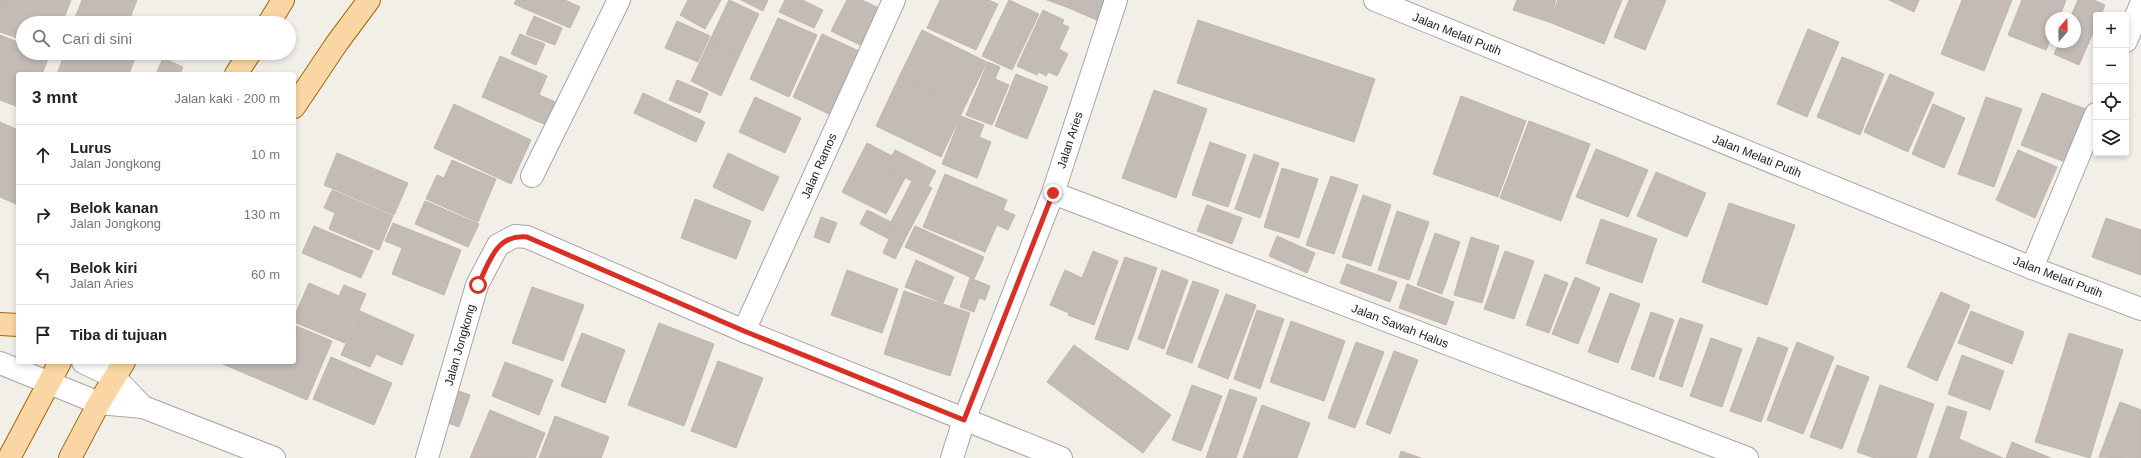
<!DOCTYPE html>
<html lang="id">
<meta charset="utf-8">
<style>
:root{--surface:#fff;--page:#f6f6f6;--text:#222;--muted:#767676;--line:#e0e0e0}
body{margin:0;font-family:Helvetica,sans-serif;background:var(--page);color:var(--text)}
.controls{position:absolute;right:12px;top:12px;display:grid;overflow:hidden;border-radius:4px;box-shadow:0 2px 6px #0003}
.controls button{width:36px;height:36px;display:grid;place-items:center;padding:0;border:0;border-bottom:1px solid var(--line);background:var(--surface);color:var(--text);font:20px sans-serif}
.compass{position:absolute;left:2045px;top:12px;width:36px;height:36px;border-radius:50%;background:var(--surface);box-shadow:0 2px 6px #0003;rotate:20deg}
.stop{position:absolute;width:12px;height:12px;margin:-9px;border:3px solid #d93025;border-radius:50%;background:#fff}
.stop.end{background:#d93025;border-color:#fff;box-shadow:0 1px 4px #0008}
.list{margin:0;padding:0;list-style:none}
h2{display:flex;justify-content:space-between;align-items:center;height:52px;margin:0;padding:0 16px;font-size:17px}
h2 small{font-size:13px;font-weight:400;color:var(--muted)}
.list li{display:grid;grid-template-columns:26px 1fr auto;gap:12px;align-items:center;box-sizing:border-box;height:60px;padding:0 16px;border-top:1px solid var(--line)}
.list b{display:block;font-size:15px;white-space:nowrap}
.list p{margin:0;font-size:13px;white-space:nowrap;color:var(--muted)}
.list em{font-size:13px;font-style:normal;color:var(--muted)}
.icon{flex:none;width:22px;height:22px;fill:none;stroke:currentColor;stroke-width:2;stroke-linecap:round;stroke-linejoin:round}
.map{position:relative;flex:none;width:2141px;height:458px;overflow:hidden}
.search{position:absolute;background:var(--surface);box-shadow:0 2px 6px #0003;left:16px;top:16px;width:280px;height:44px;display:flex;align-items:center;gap:10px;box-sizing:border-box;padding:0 14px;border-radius:22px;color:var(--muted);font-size:15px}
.panel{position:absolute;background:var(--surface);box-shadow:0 2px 6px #0003;left:16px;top:72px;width:280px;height:292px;border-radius:4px}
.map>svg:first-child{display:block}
.building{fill:#c3bbb5;stroke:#c3b6ab}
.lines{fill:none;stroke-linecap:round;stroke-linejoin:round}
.minor-casing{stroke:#a6a6a6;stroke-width:24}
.tertiary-casing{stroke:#a6a6a6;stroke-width:24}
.primary-casing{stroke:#9d6a03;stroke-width:24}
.minor{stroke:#fff;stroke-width:22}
.tertiary{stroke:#fff;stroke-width:22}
.primary{stroke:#fad6a5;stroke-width:22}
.route{stroke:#d93025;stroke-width:5}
.labels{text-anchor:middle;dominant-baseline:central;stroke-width:3;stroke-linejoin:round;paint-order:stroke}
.street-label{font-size:12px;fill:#222;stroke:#fff}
</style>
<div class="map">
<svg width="2141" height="458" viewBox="0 0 2141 458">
<rect width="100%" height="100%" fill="#f2efe9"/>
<g class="building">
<polygon points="0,0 71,0 62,23 23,23 23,40 0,32"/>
<polygon points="82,0 137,0 128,23 73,23"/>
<polygon points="516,0 565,0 580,7 570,28 514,4"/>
<polygon points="688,0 721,0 705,29 680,15"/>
<polygon points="729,0 759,14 740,54 710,40"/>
<polygon points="741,0 768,0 763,11"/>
<polygon points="785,0 802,0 823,10 814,28 779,12"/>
<polygon points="847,0 862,0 879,8 860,45 831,31"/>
<polygon points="940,0 988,0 998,4 976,50 927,28"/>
<polygon points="1009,0 1039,14 1012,70 982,56"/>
<polygon points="1047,0 1073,0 1069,8"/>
<polygon points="1073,0 1110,0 1101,22 1069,8"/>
<polygon points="1517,0 1556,0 1549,22 1513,10"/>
<polygon points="1558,0 1622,0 1604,44 1549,22"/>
<polygon points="1629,0 1666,0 1645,50 1614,37"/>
<polygon points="1889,0 1919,0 1914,12"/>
<polygon points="1962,0 2012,0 1984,71 1941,54"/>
<polygon points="2022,0 2066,0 2059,18 2051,18 2051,38 2046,50 2008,35"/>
<polygon points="2078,0 2094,0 2105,5 2101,15 2096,15 2096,26 2079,65 2054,54 2060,42 2075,42 2075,18 2070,18"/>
<polygon points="1043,10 1064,20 1062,24 1069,27 1059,49 1068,54 1057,76 1048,72 1046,76 1039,72 1037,75 1017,66"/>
<polygon points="534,16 562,28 555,45 526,34"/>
<polygon points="778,18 817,35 789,97 750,79"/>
<polygon points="1198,20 1375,79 1354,142 1177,83"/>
<polygon points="677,21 710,36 698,62 665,48"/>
<polygon points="1808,29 1839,42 1807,117 1777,104"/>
<polygon points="922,30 987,62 964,108 899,77"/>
<polygon points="520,34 545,44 536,65 511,54"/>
<polygon points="822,34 859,51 829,114 793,97"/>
<polygon points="0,35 23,44 23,53 50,54 42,74 18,74 18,107 0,100"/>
<polygon points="710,40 740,54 721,96 691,81"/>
<polygon points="65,53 121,53 135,58 129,74 57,74"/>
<polygon points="500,56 547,76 539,95 563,105 553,128 482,97"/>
<polygon points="1842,57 1884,74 1860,135 1817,117"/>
<polygon points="163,58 183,67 180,74 156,74"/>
<polygon points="988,62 1000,67 995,79 1009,85 992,125 966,115"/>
<polygon points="1016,74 1048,87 1027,139 995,126"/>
<polygon points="1890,74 1934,93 1908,152 1864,132"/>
<polygon points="899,77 964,108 941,157 876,126"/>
<polygon points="677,80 708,93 700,113 669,100"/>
<polygon points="1154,90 1207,109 1176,198 1122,178"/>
<polygon points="643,93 705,122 696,142 634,113"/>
<polygon points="2042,93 2086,109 2065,162 2021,145"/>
<polygon points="1461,96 1526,121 1498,197 1433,174"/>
<polygon points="755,97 801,118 785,153 739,132"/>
<polygon points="1986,97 2022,109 1994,187 1958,174"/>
<polygon points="454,104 531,140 511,184 434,148"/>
<polygon points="1933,104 1965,118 1944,168 1912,154"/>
<polygon points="961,116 984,125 979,137 991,142 977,178 942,164"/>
<polygon points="1529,121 1590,144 1561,221 1500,198"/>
<polygon points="0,122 18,130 18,205 0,197"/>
<polygon points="1210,142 1246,155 1228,207 1192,195"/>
<polygon points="867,143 892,156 886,168 905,178 886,214 842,192"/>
<polygon points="1596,149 1648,170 1628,217 1576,197"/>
<polygon points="895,150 936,171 928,186 932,188 907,235 889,226 912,181 886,168"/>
<polygon points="2018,150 2057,167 2035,218 1996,200"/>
<polygon points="337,153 408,183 394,215 324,185"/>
<polygon points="728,153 779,177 763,211 713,187"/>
<polygon points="1254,154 1279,163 1260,218 1235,209"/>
<polygon points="452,160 496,179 478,222 426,199 437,175 444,178"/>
<polygon points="1282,168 1318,179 1299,238 1264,227"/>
<polygon points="1656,172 1706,193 1687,237 1637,216"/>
<polygon points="945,174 1007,200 1003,210 1015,215 1008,230 997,225 985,252 923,227"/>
<polygon points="1331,176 1358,185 1334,254 1306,245"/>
<polygon points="332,190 393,216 379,250 329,229 335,213 324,208"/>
<polygon points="1363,195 1391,205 1371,266 1342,257"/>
<polygon points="695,199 751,221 736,259 681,238"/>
<polygon points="425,201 479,224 468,247 415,224"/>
<polygon points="1729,203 1795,225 1767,305 1702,282"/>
<polygon points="1207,205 1242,218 1232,244 1197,231"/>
<polygon points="867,210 891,222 889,226 907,235 895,259 883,253 889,239 860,224"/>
<polygon points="1397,211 1429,222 1409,280 1378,270"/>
<polygon points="821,217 837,223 829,243 814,237"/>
<polygon points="2106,218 2141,230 2141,275 2092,257"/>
<polygon points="1601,219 1657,239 1642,283 1586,263"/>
<polygon points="393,223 461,250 444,295 392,274 402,248 385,241"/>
<polygon points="314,226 373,251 361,278 302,253"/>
<polygon points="915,226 984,257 974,279 905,247"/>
<polygon points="1435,233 1460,242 1442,294 1417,285"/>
<polygon points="1277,236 1315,253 1307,273 1269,256"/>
<polygon points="1471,237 1499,246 1482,303 1454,295"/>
<polygon points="1093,251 1118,261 1094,325 1068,315 1069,313 1050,305 1065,270 1082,278"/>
<polygon points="1505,251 1534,261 1514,319 1484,309"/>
<polygon points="1125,257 1157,268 1128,350 1095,339"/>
<polygon points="916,260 954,277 943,303 905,287"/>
<polygon points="1347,264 1397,282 1390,302 1340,283"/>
<polygon points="847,270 898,289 882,333 831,315"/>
<polygon points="1162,270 1188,280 1164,349 1138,339"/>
<polygon points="1545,274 1568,283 1549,333 1526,325"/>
<polygon points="1575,277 1600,288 1578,344 1552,334"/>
<polygon points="970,278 990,286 985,300 979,298 974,312 960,307"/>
<polygon points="1193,281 1219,290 1192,363 1166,354"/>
<polygon points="309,283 339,296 344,285 366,294 345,343 294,322 294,317"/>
<polygon points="1407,284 1454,302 1446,325 1399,308"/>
<polygon points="532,287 584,305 563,361 512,343"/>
<polygon points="904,291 970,313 950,376 884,354"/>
<polygon points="1941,292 1970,305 1937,381 1907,367"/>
<polygon points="1610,293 1640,304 1618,363 1588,352"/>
<polygon points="1226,294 1256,305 1228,379 1198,367"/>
<polygon points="1257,310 1284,319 1260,389 1234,379"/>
<polygon points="360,311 414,335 402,365 376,354 370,367 341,355"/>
<polygon points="1971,311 2024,332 2012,364 1958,343"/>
<polygon points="1651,312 1674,320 1654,377 1631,369"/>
<polygon points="1680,318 1703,325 1682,387 1659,379"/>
<polygon points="1291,321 1345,341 1324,401 1270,382"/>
<polygon points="659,323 714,344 684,426 628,405"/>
<polygon points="294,325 332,341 307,400 218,362 294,362"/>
<polygon points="582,333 625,350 605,403 561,386"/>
<polygon points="2069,333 2123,350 2090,458 2035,442"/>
<polygon points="1758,337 1788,348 1761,422 1730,411"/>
<polygon points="1711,338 1742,349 1722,407 1690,396"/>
<polygon points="1356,342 1384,352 1355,428 1328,418"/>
<polygon points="1797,342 1834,357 1803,434 1767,420"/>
<polygon points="1074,345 1171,415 1143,453 1047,382"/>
<polygon points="1394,351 1418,360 1390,434 1366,424"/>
<polygon points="1962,355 2004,371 1990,410 1948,394"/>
<polygon points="331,357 392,383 374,425 313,399"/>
<polygon points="718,361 763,378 736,448 691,431"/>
<polygon points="505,362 553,380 539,415 492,396"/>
<polygon points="1837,365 1869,377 1842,449 1810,437"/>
<polygon points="1192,385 1222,396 1201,451 1172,440"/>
<polygon points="1880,385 1934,404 1916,458 1875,458 1857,452"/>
<polygon points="453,389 470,395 459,427 443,421"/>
<polygon points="1230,389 1257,398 1236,458 1206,458"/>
<polygon points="2120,402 2141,410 2141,458 2099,457"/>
<polygon points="1262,405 1310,423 1297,458 1243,458"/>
<polygon points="1947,406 1967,412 1959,439 2003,458 1929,458"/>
<polygon points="490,410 545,433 535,458 470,458"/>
<polygon points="555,416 609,437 601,458 539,458"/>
<polygon points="2012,442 2051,458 2006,458"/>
<polygon points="1401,451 1421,458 1399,458"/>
</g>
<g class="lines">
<g class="minor-casing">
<g id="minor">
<polyline points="1375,0 2032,268 2141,309"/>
<polyline points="2126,41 2141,4"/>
<polyline points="532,176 619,0"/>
<polyline points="1053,193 1747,458"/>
<polyline points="2032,268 2096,114"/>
<polyline points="744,331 894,0"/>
<polyline points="427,458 477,285 498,245 515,236 527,237 744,331 1061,458"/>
<polyline points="952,458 964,420 1053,193 1116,0"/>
</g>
</g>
<g class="tertiary-casing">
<g id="tertiary">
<polyline points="83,362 114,377 143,407"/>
<polyline points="0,363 99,403 143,407 274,458"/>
</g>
</g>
<g class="primary-casing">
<g id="primary">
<polyline points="269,23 283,0"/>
<polyline points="236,74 250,53"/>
<polyline points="294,107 337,43 369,0"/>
<polyline points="0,324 18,325"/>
<polyline points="9,458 60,362"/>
<polyline points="70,458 99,403 124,362"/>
</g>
</g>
<use href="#minor" class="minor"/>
<use href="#tertiary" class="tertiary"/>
<use href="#primary" class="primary"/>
</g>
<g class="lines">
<path class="route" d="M 478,285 C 490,261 496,234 527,237 L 744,331 L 964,420 L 1053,193"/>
</g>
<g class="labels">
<g class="street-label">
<text transform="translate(1457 34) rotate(22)">Jalan Melati Putih</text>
<text transform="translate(1070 140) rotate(-72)">Jalan Aries</text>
<text transform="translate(1757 156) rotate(22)">Jalan Melati Putih</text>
<text transform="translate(819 166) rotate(-66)">Jalan Ramos</text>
<text transform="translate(2058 277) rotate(21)">Jalan Melati Putih</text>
<text transform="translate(1400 326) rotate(21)">Jalan Sawah Halus</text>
<text transform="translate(460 345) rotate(-74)">Jalan Jongkong</text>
</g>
</g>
</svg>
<div class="controls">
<button>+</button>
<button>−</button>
<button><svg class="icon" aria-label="locate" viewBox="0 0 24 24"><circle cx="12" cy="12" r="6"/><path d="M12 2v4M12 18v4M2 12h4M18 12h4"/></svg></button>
<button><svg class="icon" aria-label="layers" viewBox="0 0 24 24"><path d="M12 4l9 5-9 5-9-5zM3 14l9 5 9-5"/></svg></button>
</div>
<svg class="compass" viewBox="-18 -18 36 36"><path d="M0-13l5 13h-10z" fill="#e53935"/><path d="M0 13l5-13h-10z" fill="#767676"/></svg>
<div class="stop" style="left:478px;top:285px"></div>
<div class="stop end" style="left:1053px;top:193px"></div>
<div class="search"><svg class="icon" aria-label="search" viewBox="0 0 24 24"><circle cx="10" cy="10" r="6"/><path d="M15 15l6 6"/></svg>Cari di sini</div>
<section class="panel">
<h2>3 mnt<small>Jalan kaki · 200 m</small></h2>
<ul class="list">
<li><svg class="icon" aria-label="ahead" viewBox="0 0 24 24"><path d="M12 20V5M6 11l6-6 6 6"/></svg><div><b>Lurus</b><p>Jalan Jongkong</p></div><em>10 m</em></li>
<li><svg class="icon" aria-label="right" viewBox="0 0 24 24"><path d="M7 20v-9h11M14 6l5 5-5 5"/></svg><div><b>Belok kanan</b><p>Jalan Jongkong</p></div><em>130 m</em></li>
<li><svg class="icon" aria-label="left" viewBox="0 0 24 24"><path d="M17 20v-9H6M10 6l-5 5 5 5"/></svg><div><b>Belok kiri</b><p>Jalan Aries</p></div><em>60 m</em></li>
<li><svg class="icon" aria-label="arrive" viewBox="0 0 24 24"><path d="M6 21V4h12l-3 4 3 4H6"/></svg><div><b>Tiba di tujuan</b></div></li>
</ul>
</section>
</div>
